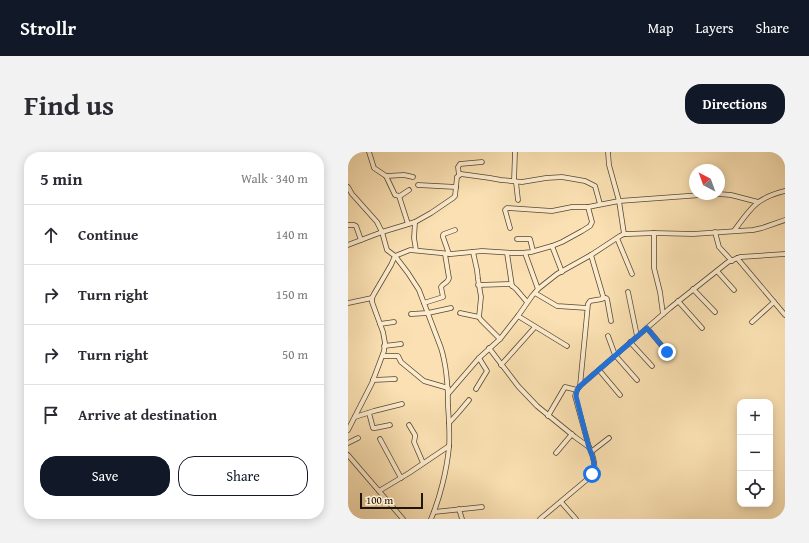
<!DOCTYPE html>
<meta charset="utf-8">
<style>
:root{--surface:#fff;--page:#f2f2f3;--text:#2b2b33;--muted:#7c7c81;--line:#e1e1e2;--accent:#111827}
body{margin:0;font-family:"Gentium Book Plus",serif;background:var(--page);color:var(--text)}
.controls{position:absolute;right:12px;bottom:12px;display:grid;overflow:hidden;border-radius:8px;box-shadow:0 2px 10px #0003}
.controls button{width:36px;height:36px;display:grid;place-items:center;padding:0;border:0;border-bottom:1px solid var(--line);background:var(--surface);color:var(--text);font:20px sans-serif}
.compass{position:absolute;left:341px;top:12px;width:36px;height:36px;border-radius:50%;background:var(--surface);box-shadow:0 2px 10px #0003;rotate:319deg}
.scale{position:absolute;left:12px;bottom:10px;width:63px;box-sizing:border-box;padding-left:4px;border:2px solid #20150a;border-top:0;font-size:11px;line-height:14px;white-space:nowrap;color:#20150a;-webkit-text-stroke:3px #fcebcd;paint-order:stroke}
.stop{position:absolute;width:12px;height:12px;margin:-9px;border:3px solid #1a73e8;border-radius:50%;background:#fff}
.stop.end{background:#1a73e8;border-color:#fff;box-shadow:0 1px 4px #0008}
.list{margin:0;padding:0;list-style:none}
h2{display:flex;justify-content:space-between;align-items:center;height:52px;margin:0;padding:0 16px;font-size:17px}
h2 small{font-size:13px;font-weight:400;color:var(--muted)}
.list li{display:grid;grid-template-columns:26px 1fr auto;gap:12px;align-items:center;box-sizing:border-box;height:60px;padding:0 16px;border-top:1px solid var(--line)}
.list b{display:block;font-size:15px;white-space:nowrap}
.list em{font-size:13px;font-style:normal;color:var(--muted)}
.actions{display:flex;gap:8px;padding:12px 16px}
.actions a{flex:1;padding:9px 0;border:1px solid var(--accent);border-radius:16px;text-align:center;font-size:14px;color:var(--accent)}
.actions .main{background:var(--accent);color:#fff}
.icon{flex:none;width:22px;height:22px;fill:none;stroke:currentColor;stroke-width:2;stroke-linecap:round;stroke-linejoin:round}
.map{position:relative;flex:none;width:437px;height:367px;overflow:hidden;border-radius:16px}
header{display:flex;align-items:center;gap:24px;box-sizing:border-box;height:56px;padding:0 20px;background:var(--accent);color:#fff}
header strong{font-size:19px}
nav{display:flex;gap:22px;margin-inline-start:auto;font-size:14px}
.intro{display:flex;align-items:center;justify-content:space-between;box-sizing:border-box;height:96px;padding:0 24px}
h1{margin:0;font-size:28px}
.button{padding:10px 18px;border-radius:16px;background:var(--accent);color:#fff;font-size:14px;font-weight:700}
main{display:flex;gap:24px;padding:0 24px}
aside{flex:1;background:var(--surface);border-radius:16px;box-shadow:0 2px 10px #0003}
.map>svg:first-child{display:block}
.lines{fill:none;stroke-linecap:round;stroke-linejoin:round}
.street-casing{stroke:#564834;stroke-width:5.5}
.street{stroke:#fcebcd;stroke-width:4}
.route{stroke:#1a73e8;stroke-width:5}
</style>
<header>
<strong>Strollr</strong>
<nav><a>Map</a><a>Layers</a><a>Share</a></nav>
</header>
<div class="intro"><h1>Find us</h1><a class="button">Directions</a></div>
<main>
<aside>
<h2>5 min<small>Walk · 340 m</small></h2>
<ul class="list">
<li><svg class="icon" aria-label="ahead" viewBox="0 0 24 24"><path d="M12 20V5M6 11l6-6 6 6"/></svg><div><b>Continue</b></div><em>140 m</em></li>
<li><svg class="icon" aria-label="right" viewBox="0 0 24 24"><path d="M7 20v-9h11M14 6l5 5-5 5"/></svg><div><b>Turn right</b></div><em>150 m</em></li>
<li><svg class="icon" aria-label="right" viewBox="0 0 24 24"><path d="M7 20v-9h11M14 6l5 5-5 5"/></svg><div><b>Turn right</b></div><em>50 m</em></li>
<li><svg class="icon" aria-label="arrive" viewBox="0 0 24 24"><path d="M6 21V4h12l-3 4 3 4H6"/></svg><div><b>Arrive at destination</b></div></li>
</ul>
<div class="actions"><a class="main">Save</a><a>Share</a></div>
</aside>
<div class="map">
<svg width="437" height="367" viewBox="0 0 437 367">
<rect width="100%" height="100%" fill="#fae0b2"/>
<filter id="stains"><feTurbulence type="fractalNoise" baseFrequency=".005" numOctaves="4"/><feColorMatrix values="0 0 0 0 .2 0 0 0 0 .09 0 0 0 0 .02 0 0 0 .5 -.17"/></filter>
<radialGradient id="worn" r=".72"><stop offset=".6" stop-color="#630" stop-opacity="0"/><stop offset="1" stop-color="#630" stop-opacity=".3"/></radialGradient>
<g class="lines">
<g class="street-casing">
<g id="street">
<polyline points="21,0 26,16 38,24 47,43 52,44 61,38"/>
<polyline points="260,0 261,13 271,49 276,82"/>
<polyline points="111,23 110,15 112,12 134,10"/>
<polyline points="38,24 56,23 65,25"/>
<polyline points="166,29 167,0"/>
<polyline points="168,30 170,48"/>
<polyline points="70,33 108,35"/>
<path d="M 0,35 L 4,42 L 29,70 L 34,80 L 39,98 L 47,104 L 60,121 L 71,138 L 93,196 C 99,215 100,234 100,254 C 101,268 102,282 101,295 C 99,317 92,346 83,367"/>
<polyline points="371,42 383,43 410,50"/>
<polyline points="51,44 60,72"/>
<polyline points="67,70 66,86 68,98"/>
<polyline points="0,73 6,73 8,74 13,88"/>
<polyline points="162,76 157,58 159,56 204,59 224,55 240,55 271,49 367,42"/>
<path d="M 386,79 C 403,56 408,46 437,39"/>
<polyline points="367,80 371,95 384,109"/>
<polyline points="306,81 306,116 312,140 315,162"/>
<polyline points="269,86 284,122"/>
<polyline points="169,87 182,87 185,99"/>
<polyline points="0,93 34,80 67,70 83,61 105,46 107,44 109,25 113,22 142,26 153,28 174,30 198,26 214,25 237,29 247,34 252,52"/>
<polyline points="204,94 214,120"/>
<polyline points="125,100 129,118 130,127 133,145 131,165 133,168 152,187"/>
<polyline points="159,101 164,134"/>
<polyline points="177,101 190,137"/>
<polyline points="101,102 95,85 95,83 96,82 107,78"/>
<polyline points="389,106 437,163"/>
<polyline points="369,119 386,138"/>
<polyline points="130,133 162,132 168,137 179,150"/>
<polyline points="345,137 367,160"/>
<polyline points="280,140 289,184"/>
<polyline points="187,141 209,154 239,156"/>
<polyline points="255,146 258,146 259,147 263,169"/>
<polyline points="330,149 354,176"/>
<polyline points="0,151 24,146"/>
<path d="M 76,151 L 95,145 L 93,135 C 95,131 100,131 101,126 L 97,102"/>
<polyline points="112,161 131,165"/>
<polyline points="63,162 80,161 103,156"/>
<polyline points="170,164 219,194"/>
<polyline points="404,170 426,150"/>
<polyline points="32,172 46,170"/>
<polyline points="299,176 319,200"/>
<polyline points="260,184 267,203 289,228"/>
<polyline points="282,190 304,214"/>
<polyline points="36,194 53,192"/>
<polyline points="141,196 170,234 189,254 227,285 241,295"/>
<polyline points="35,204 50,204 53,210 76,229 100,236"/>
<polyline points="153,213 187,175"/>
<polyline points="251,218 272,243"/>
<polyline points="25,228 47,227"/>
<polyline points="232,234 240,152 242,149 254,147 255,144 243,103"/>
<polyline points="128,237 139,219 131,206"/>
<polyline points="100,242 131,206 152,187 170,164 184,144 190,137 209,122 243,103 272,84 276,82 280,82 306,81 345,82 405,78 414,76 437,68"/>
<polyline points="21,261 25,276 27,276 42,273"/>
<polyline points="200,264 217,235 229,238"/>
<polyline points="7,265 26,259 54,252"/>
<polyline points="101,271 111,260 121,248"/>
<polyline points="61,273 67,283 67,285 66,290 75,311"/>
<polyline points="0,278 24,231 36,199 37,191 35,180 24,150 24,146 26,142 43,113 47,104 62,98 103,102 134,99 164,101 173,101 183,100 204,94 214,90 234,79 242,74 244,70 240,55"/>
<polyline points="32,287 53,326"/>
<polyline points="0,291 10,286"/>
<polyline points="243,300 261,286"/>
<polyline points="208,301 224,282"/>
<polyline points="0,303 55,367"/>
<polyline points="31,339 61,321 101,294"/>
<polyline points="213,350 228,367"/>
<polyline points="111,357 114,367"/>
<polyline points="86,360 134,355"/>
<path d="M 192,367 L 242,325 C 243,323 245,321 246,319 C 248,314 244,300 241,295 L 227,244 L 229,238 L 232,234 L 322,156 L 380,110 L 392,105 L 437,102"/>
</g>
</g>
<use href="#street" class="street"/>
</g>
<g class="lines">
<path class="route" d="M 244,322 C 248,315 245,303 241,296 L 228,244 L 229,238 L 232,234 L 299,176 L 319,200"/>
</g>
<rect width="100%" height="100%" filter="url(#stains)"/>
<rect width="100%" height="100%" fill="url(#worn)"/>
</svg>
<div class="controls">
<button>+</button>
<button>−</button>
<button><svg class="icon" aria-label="locate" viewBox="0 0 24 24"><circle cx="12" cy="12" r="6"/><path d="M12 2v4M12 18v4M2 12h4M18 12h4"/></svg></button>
</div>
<svg class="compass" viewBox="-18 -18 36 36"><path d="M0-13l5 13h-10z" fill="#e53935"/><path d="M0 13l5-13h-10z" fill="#7c7c81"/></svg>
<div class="scale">100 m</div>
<div class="stop" style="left:244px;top:322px"></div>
<div class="stop end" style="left:319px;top:200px"></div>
</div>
</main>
